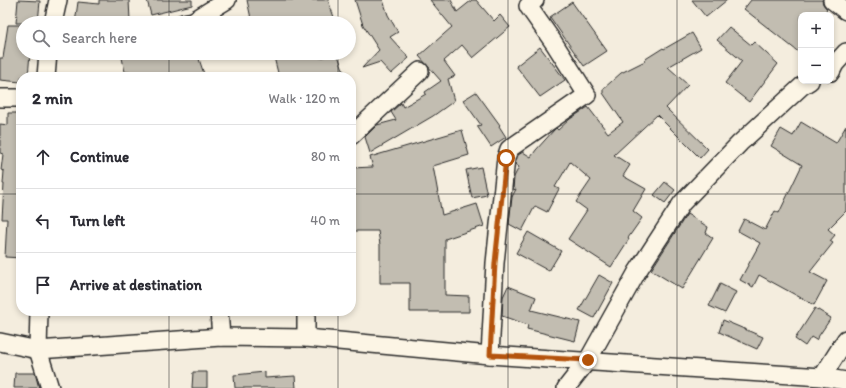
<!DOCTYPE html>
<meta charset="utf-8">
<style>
:root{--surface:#fff;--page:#f2f2f3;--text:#2b2b33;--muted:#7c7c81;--line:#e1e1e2}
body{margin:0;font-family:Itim,sans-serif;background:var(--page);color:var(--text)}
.controls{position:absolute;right:12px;top:12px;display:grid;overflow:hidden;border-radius:8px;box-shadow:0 2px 6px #0003}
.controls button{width:36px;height:36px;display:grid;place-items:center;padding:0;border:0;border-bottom:1px solid var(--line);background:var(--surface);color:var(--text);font:20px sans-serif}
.stop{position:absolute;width:12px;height:12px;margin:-9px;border:3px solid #b45309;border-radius:50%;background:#fff}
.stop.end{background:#b45309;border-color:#fff;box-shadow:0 1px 4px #0008}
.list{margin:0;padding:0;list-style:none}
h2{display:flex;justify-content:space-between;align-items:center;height:52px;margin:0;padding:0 16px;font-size:17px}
h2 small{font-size:13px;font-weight:400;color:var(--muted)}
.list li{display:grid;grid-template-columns:26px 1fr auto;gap:12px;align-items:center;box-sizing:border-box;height:64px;padding:0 16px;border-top:1px solid var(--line)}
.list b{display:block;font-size:15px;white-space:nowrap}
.list em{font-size:13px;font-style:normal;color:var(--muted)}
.icon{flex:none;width:22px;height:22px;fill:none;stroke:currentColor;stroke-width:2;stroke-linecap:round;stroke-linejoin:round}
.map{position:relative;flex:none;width:846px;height:388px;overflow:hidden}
.search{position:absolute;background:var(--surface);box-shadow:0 2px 6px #0003;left:16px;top:16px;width:340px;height:44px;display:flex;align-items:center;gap:10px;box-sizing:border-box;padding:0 14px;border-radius:22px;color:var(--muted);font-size:15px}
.panel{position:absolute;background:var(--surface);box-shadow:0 2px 6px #0003;left:16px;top:72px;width:340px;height:244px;border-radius:16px}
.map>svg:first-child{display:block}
.building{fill:#c2bdb1;stroke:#2b2b2b}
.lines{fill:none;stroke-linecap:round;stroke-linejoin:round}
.minor-casing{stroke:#2b2b2b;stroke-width:20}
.minor{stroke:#fcf5e5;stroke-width:17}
.route{stroke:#b45309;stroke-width:5}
.grid{fill:none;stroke:#2b2b2b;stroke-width:1;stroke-opacity:0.55}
</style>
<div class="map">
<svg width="846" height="388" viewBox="0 0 846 388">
<rect width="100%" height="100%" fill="#f4edde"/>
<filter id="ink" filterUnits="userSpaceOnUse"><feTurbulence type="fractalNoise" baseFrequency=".025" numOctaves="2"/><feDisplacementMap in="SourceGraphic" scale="8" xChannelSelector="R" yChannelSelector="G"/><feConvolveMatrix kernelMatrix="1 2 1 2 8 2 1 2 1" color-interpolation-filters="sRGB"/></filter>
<g filter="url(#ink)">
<g class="building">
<polygon points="18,0 40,1 38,23 16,23"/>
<polygon points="99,0 129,0 130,20 90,19 89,23 75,23 78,2 99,4"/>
<polygon points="147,0 192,0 192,5 151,15"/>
<polygon points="247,0 328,0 336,23 252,23"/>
<polygon points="355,0 383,0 388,15 398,32 390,37 409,58 391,74 380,62 362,68 379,50 363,25"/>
<polygon points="430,0 451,0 457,12 472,0 476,0 494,21 500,15 510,27 473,58 462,45 444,61 455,76 448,79 454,101 433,116 370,153 365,137 377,125 396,120 391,112 401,103 403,107 426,94 425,92 441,81 419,56 452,27"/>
<polygon points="692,0 727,0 706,17"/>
<polygon points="751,0 822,0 823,4 827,9 822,15 801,15 801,54 744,9"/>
<polygon points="572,2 607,51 584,66 550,17"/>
<polygon points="8,25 23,25 23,53 30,53 28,77 21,77 21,82 0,80 0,58 3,58"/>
<polygon points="729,27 751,45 754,42 778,64 749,102 725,83 742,61 717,40"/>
<polygon points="692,33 701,48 668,67 688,85 666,108 708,149 700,158 657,115 614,155 630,165 623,176 646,189 633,211 642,218 628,238 629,239 611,267 568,239 587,210 576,202 591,180 570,162 555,187 559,189 547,212 535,206 522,231 509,224 512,197 516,189 513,190 514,177 519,167 515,164 518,155 523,152 531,157 536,150 554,130 556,128 558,130 570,119 588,107 608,133 623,122 603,93 603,89 621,73 645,61 644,60 663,48 664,49"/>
<polygon points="540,47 565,80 540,97 516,66"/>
<polygon points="121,53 197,53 205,77 141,77 141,73 125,72"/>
<polygon points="273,53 318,53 320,58 337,53 346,77 279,77"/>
<polygon points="476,92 500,125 499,126 506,137 491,147 477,126 481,125 463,100"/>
<polygon points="8,113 21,113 20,135 21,135 21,258 5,257 7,219 2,219 4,184 3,184 4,171 1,170 3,154 0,153 0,124 8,125"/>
<polygon points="801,122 836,143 846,126 846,211 828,229 835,235 830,241 833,243 810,272 827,281 814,305 759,275 753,287 740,280 760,243 738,231 744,219 765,230 775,211 779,213 802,165 771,146 781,129 793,136"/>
<polygon points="462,130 469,155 433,166 442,215 477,204 484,226 445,239 445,295 469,296 469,312 410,312 410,283 380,283 380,245 378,231 351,231 351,168 373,167 370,157"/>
<polygon points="481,167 487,195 472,198 466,170"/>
<polygon points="665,182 675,190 665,203 654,195"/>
<polygon points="687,214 708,227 706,233 713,238 682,289 651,270"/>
<polygon points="528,232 561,251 549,271 516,253"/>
<polygon points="599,275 613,283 594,318 579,310"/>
<polygon points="720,284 736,292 725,313 709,306"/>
<polygon points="508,286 536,297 531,310 580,322 575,341 527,329 528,325 502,316 503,297"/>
<polygon points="815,308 831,318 816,340 811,337 805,346 795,339"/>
<polygon points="723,320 763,337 757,349 719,332"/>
<polygon points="193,372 207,372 207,388 192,388"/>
<polygon points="265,372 265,378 295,376 296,388 235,388 234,375"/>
<polygon points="15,373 35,373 39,388 14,388"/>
</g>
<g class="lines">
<g class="minor-casing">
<g id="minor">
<polyline points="832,0 846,11"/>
<polyline points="53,23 58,0"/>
<polyline points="183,23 193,21 227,0"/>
<polyline points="831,72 835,64 846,52"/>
<polyline points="46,77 48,53"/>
<polyline points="0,98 21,98"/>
<polyline points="351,136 420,71"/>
<polyline points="39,311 38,350 50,388"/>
<polyline points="219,311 221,337"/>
<polyline points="306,311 306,338"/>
<polyline points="0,342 38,350 221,337 306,338 490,355 822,377 846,381"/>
<polyline points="490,355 495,263 506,158 509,149 587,95 554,43 528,6 535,0"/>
<polyline points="822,377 846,339"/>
<polyline points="566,388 588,360 637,272 682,203 740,143 802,86 810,81"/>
</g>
</g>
<use href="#minor" class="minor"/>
</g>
</g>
<g class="lines" filter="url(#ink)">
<polyline class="route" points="506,158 495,263 490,355 588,360"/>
</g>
<path class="grid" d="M 169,0 L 169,23M 338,0 L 338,23M 508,0 L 508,388M 677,0 L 677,388M 169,53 L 169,77M 338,53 L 338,77M 0,194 L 21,194M 351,194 L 846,194M 169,311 L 169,388M 338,311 L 338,388"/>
</svg>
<div class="controls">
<button>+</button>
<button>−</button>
</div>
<div class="stop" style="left:506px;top:158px"></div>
<div class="stop end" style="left:588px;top:360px"></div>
<div class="search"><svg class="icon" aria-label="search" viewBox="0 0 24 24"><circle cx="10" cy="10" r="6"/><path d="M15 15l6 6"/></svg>Search here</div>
<section class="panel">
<h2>2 min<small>Walk · 120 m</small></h2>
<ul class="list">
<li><svg class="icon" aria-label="ahead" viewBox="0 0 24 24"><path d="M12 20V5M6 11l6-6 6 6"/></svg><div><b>Continue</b></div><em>80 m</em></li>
<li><svg class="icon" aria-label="left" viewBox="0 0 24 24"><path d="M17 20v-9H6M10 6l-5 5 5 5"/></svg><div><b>Turn left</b></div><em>40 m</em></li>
<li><svg class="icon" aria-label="arrive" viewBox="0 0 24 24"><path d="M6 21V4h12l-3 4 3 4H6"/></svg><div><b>Arrive at destination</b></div></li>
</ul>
</section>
</div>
